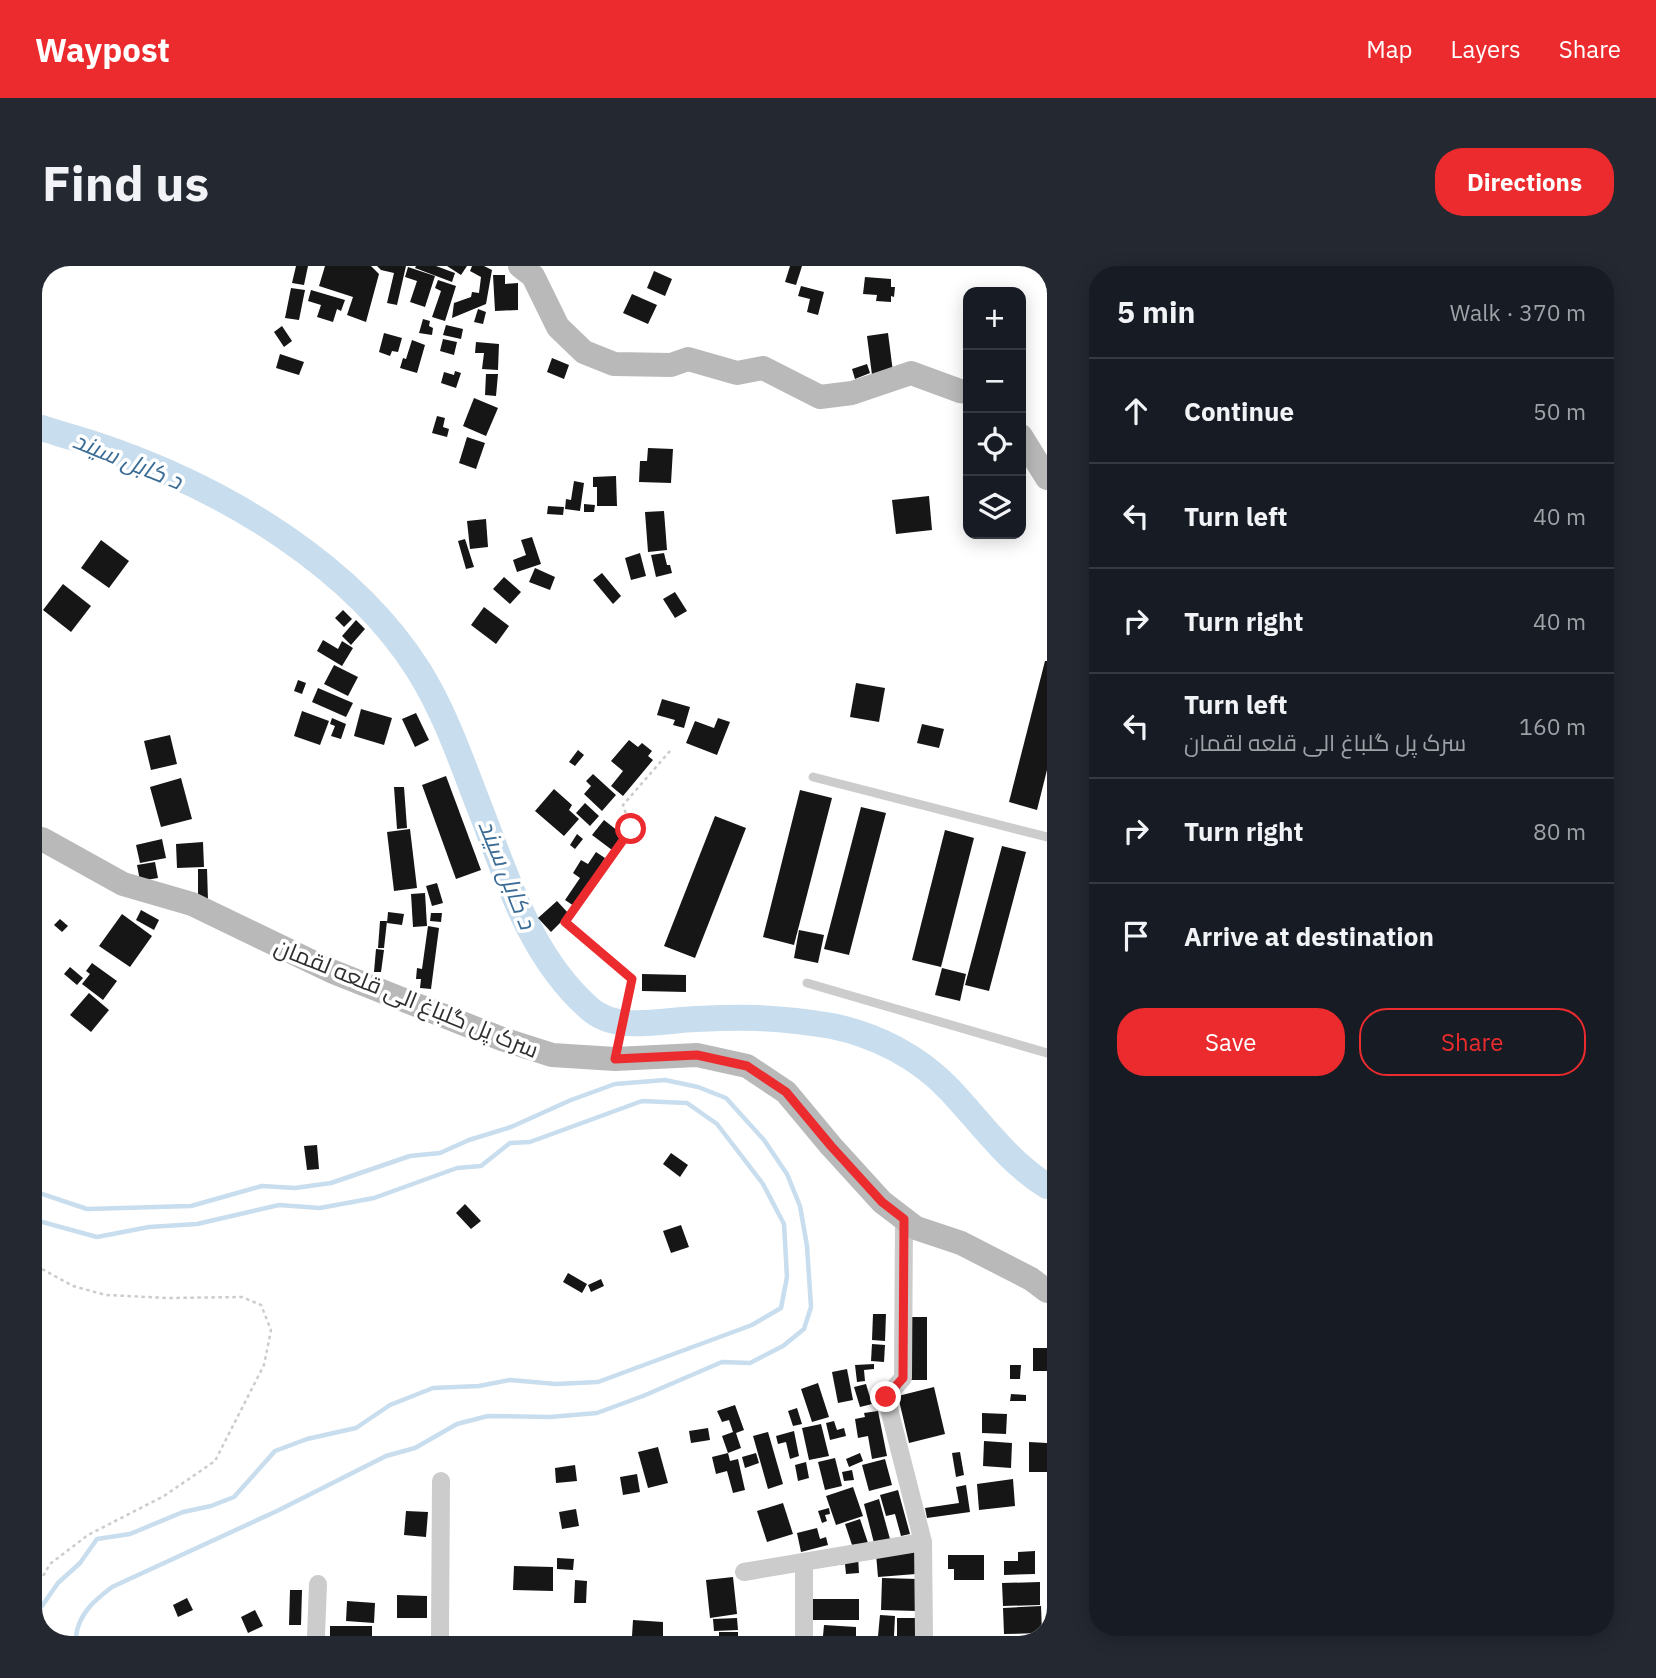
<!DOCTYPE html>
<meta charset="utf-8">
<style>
:root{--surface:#171b24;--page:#242831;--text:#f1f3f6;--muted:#9ea1a6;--line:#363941;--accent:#ec2b2e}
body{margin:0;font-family:"IBM Plex Sans",Cairo,sans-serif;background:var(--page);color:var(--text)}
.controls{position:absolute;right:21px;top:21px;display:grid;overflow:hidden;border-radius:14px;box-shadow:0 4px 18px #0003}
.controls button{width:63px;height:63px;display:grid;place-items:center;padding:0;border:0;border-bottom:2px solid var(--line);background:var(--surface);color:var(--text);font:35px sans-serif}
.stop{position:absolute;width:21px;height:21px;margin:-16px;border:5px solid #ec2b2e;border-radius:50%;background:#fff}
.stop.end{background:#ec2b2e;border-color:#fff;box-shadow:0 2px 7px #0008}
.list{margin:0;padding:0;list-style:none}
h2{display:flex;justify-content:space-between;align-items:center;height:91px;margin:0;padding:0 28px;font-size:30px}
h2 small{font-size:23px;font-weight:400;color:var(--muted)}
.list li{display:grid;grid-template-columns:46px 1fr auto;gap:21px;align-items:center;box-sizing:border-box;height:105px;padding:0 28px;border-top:2px solid var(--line)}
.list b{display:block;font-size:26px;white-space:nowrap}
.list p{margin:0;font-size:23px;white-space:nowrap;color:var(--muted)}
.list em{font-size:23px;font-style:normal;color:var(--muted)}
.actions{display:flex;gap:14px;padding:21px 28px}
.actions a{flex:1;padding:16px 0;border:2px solid var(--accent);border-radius:28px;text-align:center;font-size:24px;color:var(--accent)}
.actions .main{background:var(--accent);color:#fff}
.icon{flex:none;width:38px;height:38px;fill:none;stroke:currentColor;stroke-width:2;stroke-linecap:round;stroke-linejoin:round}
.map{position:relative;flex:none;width:1005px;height:1370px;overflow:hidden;border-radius:28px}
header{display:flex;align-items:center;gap:42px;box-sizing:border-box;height:98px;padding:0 35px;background:var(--accent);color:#fff}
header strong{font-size:33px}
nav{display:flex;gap:38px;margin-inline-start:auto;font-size:24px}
.intro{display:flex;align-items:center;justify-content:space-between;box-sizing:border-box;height:168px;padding:0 42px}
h1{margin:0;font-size:49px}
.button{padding:18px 32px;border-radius:28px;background:var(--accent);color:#fff;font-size:24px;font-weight:700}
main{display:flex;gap:42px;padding:0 42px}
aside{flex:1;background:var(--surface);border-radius:28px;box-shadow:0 4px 18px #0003}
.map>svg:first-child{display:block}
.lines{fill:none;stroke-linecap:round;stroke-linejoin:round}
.stream{stroke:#c8dded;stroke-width:4.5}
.river{stroke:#c8dded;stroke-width:26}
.building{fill:#161616}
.path{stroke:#ccc;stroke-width:2.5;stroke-dasharray:3.5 3.5;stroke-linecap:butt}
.lane{stroke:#ccc;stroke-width:9}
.street{stroke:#ccc;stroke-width:18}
.secondary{stroke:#b9b9b9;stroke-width:24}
.route{stroke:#ec2b2e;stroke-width:9}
.labels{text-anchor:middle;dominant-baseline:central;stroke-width:7;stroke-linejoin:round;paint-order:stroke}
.street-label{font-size:23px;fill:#2f2f2f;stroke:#fff}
.water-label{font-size:24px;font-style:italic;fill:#3a6c95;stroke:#fff}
</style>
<header>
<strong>Waypost</strong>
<nav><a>Map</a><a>Layers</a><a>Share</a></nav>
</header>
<div class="intro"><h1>Find us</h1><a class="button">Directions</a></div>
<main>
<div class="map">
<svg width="1005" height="1370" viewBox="0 0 1005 1370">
<rect width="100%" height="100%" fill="#fff"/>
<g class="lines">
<g class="stream">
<path d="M 0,928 L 45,943 L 149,940 L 220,920 L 253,922 L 289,917 L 368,890 L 398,887 L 427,874 L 469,861 L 529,834 L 573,818 L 623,814 L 656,821 L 684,832 L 722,874 L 745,908 L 758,940 L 765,980 L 769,1041 L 762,1063 L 741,1080 L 708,1097 L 680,1096 L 601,1130 L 555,1147 L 508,1151 L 446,1150 L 415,1158 L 373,1182 L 344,1190 L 235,1245 L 70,1321 C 53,1334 37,1347 34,1370"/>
<polyline points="0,956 55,971 107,961 155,958 237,939 278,942 332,932 415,902 439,900 468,877 488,876 600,835 645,837 675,858 721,918 742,958 745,1011 739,1042 710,1059 556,1116 514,1118 468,1114 437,1120 391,1122 348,1139 314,1162 265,1173 233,1185 192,1231 169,1240 141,1246 88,1268 55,1273 38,1297 16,1317 0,1340"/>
</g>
<path class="river" d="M 0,162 C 24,170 48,176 72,185 C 186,226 311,300 377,405 C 402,445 418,491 435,535 C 464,608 487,690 548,743 C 575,767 621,754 654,753 C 674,752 695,751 715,752 C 739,753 766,756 790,760 C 834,769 877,791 908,824 C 940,858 965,895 1005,920"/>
</g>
<g class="building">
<polygon points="254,0 266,0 262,19 250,17"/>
<polygon points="283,0 329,0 337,8 324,56 305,49 311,31 277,20"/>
<polygon points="335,0 364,0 355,39 345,37 352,7 339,4"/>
<polygon points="374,0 394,0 413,7 410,16 373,2"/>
<polygon points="405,0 425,0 419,9"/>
<polygon points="430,0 442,0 450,4 444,38 410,52 412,37 429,31 430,26 437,27 439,11 428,5"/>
<polygon points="748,0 760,0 754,19 743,16"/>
<polygon points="366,1 393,10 383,41 368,36 375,15 363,11"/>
<polygon points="612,5 630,13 623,30 605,22"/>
<polygon points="451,9 463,9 463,18 476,17 476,44 453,45"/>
<polygon points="823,11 849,13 849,21 853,21 852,31 849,30 849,36 834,35 835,29 821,28"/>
<polygon points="396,14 414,20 403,55 390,51 399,25 393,22"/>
<polygon points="759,20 782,26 776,49 765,46 768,33 756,30"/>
<polygon points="249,22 263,24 257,54 243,52"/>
<polygon points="269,24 303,34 299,45 295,43 291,56 275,51 279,39 266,35"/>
<polygon points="590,28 615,39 606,58 581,47"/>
<polygon points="436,43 444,46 441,58 432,56"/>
<polygon points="381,53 388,55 387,60 391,62 390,69 377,67"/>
<polygon points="404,59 421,63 419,73 401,69"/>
<polygon points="240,60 250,75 242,81 232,66"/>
<polygon points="342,67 360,72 356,86 350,85 348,90 337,86"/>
<polygon points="846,67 851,106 830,109 825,70"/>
<polygon points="401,73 415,76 412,89 398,85"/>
<polygon points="370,74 383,79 375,107 358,102 361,92 364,93"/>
<polygon points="434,76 457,78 456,104 440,103 442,87 433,87"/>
<polygon points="238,88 262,96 257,109 234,102"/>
<polygon points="510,92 527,99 522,113 505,106"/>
<polygon points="825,98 828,107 813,113 810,103"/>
<polygon points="413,105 419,107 414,122 399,117 402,106 412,109"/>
<polygon points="444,108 456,108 454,130 443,129"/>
<polygon points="432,132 456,142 444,170 421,160"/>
<polygon points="395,150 403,152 401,161 407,163 405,171 390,167"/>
<polygon points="425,171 443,177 434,203 417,197"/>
<polygon points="606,182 631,183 629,217 597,216 598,195 605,195"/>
<polygon points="574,210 575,240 555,240 555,221 551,221 551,211"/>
<polygon points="532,215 542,217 538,245 523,243 524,233 529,234"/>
<polygon points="887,230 890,264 854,268 850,234"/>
<polygon points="542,238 553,239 552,246 542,246"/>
<polygon points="506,240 522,241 521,249 505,248"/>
<polygon points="622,245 625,284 606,286 603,246"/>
<polygon points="444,253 446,281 428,283 425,255"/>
<polygon points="490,271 499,298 475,306 471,294 484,289 479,274"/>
<polygon points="423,273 432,301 424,303 416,275"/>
<polygon points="59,274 87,295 67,322 39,302"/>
<polygon points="598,287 604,310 589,314 583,292"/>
<polygon points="622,287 625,299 628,299 630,307 614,311 609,289"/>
<polygon points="493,302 513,311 508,324 487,316"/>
<polygon points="560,307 579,330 571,338 551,314"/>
<polygon points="462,311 479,326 468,338 451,323"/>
<polygon points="21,318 49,340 29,366 1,344"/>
<polygon points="633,326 645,345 633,352 621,333"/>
<polygon points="442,341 467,360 454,378 429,359"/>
<polygon points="301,344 310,353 302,361 293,352"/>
<polygon points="314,354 323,363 309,379 300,370"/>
<polygon points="281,374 296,383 300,375 311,382 300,400 275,385"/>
<polygon points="1003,395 1005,395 1005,504 995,544 967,536"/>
<polygon points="292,399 316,411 306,430 282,418"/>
<polygon points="256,414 264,417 260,428 252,425"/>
<polygon points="814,417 843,422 837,456 808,451"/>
<polygon points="276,422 311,437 304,451 270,436"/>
<polygon points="620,433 648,441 642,462 631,459 633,454 615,449"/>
<polygon points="319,443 350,452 342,479 312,470"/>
<polygon points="260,445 287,455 278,479 252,470"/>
<polygon points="374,447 387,474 373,481 360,453"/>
<polygon points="290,452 304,458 299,473 289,470 293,460 288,458"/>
<polygon points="676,452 688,456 675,489 644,477 653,455 672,462"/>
<polygon points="880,458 902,463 897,482 875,477"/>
<polygon points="128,469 135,498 109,504 102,475"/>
<polygon points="587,474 596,481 600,477 610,485 606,490 611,494 581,530 569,520 581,505 569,495"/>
<polygon points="536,484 542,489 533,500 527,496"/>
<polygon points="551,508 574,529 560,545 542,528 549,520 544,515"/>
<polygon points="404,510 439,604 414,613 380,519"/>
<polygon points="139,512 150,553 119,561 108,521"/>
<polygon points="352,521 362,521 365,562 355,563"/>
<polygon points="512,523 530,539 527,544 537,553 522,570 493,545"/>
<polygon points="758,524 790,532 752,679 721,671"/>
<polygon points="543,537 557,550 548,560 534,547"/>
<polygon points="819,541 844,547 807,689 782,683"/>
<polygon points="673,550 704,562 653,692 622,680"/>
<polygon points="562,554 581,569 570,584 550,569"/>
<polygon points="368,563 375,622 352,625 345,566"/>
<polygon points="903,564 932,572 899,701 870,694"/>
<polygon points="535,568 541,573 533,583 528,579"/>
<polygon points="120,573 124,592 98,597 94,579"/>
<polygon points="161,576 162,601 135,602 134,578"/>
<polygon points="960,580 984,586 947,725 923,719"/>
<polygon points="554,586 563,592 532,640 523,634 538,612 531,607 539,594 546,598"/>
<polygon points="113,596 116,612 98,615 95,599"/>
<polygon points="156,603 165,603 166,635 156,635"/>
<polygon points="395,617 401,637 390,640 384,620"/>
<polygon points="383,627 385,660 371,661 369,628"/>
<polygon points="515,635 527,648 509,666 496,652"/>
<polygon points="99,644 117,654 112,664 94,654"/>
<polygon points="346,646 362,648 360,659 345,657"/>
<polygon points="389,647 400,647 399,656 388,655"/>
<polygon points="80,648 110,670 88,701 57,680"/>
<polygon points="18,653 26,660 20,666 12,659"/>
<polygon points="338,655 345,655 342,682 336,682"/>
<polygon points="386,660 397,662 389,723 378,722 379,713 374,713 375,702 380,703"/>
<polygon points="757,664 782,669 776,697 752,692"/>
<polygon points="334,683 342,684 339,706 332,706"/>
<polygon points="50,697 75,715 61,734 40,718 48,708 44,705"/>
<polygon points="28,701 41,712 35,719 22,708"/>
<polygon points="900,702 924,708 918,735 893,729"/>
<polygon points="600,708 644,709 644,726 600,725"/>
<polygon points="47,727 67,744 49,766 28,749"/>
<polygon points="275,879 277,903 265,904 262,880"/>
<polygon points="629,887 646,899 638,911 621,898"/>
<polygon points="423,938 439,955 429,963 414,947"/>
<polygon points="639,959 647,981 629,987 621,965"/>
<polygon points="526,1007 545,1018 540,1027 521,1016"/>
<polygon points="559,1013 562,1020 549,1026 546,1019"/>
<polygon points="831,1048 844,1048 843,1075 830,1074"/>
<rect x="869" y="1051" width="16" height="63"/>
<polygon points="830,1078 843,1079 842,1096 829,1095"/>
<rect x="991" y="1082" width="14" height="23"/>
<polygon points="832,1098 832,1103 822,1104 823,1115 815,1116 813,1099"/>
<polygon points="968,1099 979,1099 978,1113 968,1113"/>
<polygon points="805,1103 811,1134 796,1137 790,1106"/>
<polygon points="776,1117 787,1151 770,1156 759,1123"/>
<polygon points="824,1118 830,1138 818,1141 812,1121"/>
<polygon points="892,1121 903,1168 867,1177 856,1130"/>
<polygon points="969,1128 984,1129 984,1135 968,1135"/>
<polygon points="693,1139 702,1164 694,1167 699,1182 686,1187 680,1170 691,1166 687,1154 680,1156 675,1145"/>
<polygon points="755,1142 760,1158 751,1160 746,1145"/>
<polygon points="836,1145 845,1190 830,1193 826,1170 816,1172 813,1153 823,1151 822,1147"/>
<polygon points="940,1147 965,1148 964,1168 940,1167"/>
<polygon points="792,1155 795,1164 802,1162 804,1170 788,1174 784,1157"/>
<polygon points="779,1158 787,1190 767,1194 760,1162"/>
<polygon points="666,1162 668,1174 649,1177 647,1165"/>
<polygon points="752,1165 757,1190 748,1193 744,1176 736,1178 734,1170"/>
<polygon points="726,1166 741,1218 726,1223 711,1170"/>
<polygon points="942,1175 970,1177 969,1202 941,1200"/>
<polygon points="987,1176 1005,1177 1005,1206 987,1206"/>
<polygon points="616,1181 626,1217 606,1222 596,1186"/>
<polygon points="918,1186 922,1209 914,1211 910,1187"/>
<polygon points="686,1187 688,1195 696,1193 703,1224 691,1227 685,1205 674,1208 670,1191"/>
<polygon points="714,1187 717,1197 703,1202 700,1191"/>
<polygon points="818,1187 821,1195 807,1201 804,1193"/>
<polygon points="793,1192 800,1220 783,1224 776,1196"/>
<polygon points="843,1193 850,1219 827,1225 820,1199"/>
<polygon points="764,1196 767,1212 756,1215 753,1199"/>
<polygon points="533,1199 535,1215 514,1217 513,1202"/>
<polygon points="810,1204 812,1214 802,1215 800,1206"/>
<polygon points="595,1208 598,1226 581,1229 578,1211"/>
<polygon points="971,1213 973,1240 937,1244 935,1218"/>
<polygon points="924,1219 928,1246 885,1252 883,1242 917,1237 914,1221"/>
<polygon points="811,1221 821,1250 794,1259 784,1230"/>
<polygon points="856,1224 868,1268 859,1270 853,1248 844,1250 838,1229"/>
<polygon points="837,1233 848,1273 832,1277 822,1238"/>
<polygon points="741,1237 751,1268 725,1276 715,1245"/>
<polygon points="787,1242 788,1248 783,1249 785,1255 780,1257 776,1245"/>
<polygon points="534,1243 537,1260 520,1263 517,1246"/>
<polygon points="364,1245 386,1246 384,1271 362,1269"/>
<polygon points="818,1253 826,1277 811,1282 803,1258"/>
<polygon points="775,1262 778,1273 784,1271 786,1279 759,1286 755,1267"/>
<polygon points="993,1285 993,1308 962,1309 962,1295 976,1295 976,1286"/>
<polygon points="873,1286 874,1308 836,1311 834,1288"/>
<polygon points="906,1289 942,1289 942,1314 912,1314 912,1303 906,1303"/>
<polygon points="816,1290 817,1307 804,1308 803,1298 787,1300"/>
<polygon points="515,1292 532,1293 531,1304 515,1303"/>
<polygon points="472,1300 511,1301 511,1325 471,1324"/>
<polygon points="691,1311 695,1348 668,1352 664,1314"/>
<polygon points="840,1312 875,1313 875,1345 839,1344"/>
<polygon points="533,1314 545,1315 544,1337 532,1337"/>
<polygon points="998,1316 998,1339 961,1340 960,1317"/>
<polygon points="248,1324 260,1324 259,1359 247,1359"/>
<polygon points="355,1329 385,1330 385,1352 355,1352"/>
<polygon points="145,1332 151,1344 136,1351 131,1339"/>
<rect x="764" y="1333" width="53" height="21"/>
<polygon points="305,1335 333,1337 332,1357 304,1355"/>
<polygon points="999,1340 1000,1367 962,1368 961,1342"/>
<polygon points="213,1344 221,1360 206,1367 199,1351"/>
<polygon points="838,1349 853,1350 852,1370 836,1370"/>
<polygon points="695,1352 696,1364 672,1365 671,1353"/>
<rect x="855" y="1352" width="22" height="18"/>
<polygon points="591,1354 621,1356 621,1370 590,1370"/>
<polygon points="782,1359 814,1361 814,1370 781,1370"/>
<rect x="288" y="1360" width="42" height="10"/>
<rect x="677" y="1366" width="19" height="4"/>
</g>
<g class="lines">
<g class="path">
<polyline points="577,773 590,713 523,656 589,563 581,539 628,485"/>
<polyline points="0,1003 31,1020 64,1029 126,1032 200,1031 219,1039 229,1064 222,1099 173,1195 122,1230 46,1269 8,1298 0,1312"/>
</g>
<g class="lane">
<polyline points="771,511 1005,571"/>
<polyline points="765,717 1005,787"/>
</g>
<g class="street">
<polyline points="862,953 861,1112 844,1131 881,1276 882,1370"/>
<polyline points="762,1296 762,1370"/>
<polyline points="702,1306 881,1276"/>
<polyline points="274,1370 276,1318"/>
<polyline points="398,1370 399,1215"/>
</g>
<g class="secondary">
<polyline points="478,0 491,10 516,61 542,86 572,98 629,99 646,93 695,107 721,102 778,131 810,127 869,107 918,125 926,126"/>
<polyline points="979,170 1005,212"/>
<polyline points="0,573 81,618 150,638 289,705 460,773 510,789 573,793 655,789 705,800 744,826 789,880 840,936 874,962 919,977 989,1013 1005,1025"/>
</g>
</g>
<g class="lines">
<polyline class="route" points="589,563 523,656 590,713 573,793 655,789 705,800 744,826 789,880 840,936 862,953 861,1112 844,1131"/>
</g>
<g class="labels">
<g class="street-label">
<text transform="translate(365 731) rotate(22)">سرک پل گلباغ الی قلعه لقمان</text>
</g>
<g class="water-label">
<text transform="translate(86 194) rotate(22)">د کابل سيند</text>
<text transform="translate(466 608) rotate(68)">د کابل سيند</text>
</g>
</g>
</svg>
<div class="controls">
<button>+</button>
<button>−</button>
<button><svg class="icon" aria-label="locate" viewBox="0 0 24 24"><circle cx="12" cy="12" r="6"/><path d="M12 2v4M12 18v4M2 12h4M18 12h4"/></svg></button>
<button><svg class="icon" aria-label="layers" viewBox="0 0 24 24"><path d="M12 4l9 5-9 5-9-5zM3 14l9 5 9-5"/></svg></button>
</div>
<div class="stop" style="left:589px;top:563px"></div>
<div class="stop end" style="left:844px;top:1131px"></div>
</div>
<aside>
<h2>5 min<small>Walk · 370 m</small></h2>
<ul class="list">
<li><svg class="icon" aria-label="ahead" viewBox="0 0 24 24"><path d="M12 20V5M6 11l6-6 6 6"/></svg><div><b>Continue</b></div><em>50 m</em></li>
<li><svg class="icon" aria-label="left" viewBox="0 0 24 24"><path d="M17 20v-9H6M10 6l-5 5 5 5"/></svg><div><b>Turn left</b></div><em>40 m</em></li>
<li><svg class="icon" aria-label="right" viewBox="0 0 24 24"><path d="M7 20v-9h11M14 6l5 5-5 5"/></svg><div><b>Turn right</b></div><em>40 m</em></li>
<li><svg class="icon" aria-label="left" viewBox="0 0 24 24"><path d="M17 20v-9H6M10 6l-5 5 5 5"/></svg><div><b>Turn left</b><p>سرک پل گلباغ الی قلعه لقمان</p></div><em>160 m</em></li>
<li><svg class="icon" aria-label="right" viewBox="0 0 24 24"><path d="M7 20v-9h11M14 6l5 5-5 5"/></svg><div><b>Turn right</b></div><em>80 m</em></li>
<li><svg class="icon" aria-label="arrive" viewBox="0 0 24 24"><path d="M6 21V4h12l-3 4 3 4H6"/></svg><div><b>Arrive at destination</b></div></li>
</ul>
<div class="actions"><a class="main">Save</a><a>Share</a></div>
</aside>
</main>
